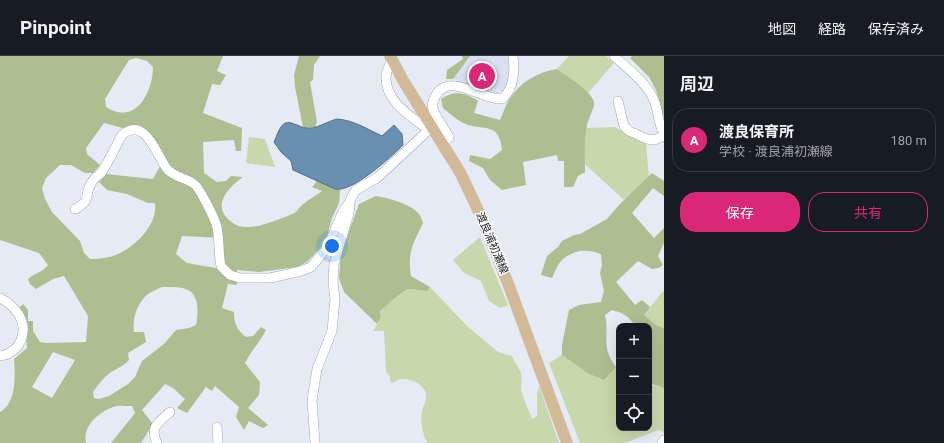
<!DOCTYPE html>
<html lang="ja">
<meta charset="utf-8">
<style>
:root{--surface:#171b24;--page:#20242c;--text:#f1f3f6;--muted:#9ea1a6;--line:#363941;--accent:#db2777}
body{margin:0;font-family:Roboto,"Noto Sans JP",sans-serif;background:var(--page);color:var(--text)}
.controls{position:absolute;right:12px;bottom:12px;display:grid;overflow:hidden;border-radius:8px;box-shadow:0 4px 16px #0002}
.controls button{width:36px;height:36px;display:grid;place-items:center;padding:0;border:0;border-bottom:1px solid var(--line);background:var(--surface);color:var(--text);font:20px sans-serif}
.you{position:absolute;left:332px;top:190px;width:14px;height:14px;margin:-10px;border:3px solid #fff;border-radius:50%;background:#1a73e8;box-shadow:0 0 0 6px #1a73e833}
.badge{display:grid;place-items:center;width:26px;height:26px;border-radius:50%;background:var(--accent);color:#fff;font-size:13px;font-weight:700}
.pin{position:absolute;translate:-50% -50%;border:2px solid #fff;box-shadow:0 1px 4px #0006}
.list{margin:0;padding:0;list-style:none}
h2{display:flex;justify-content:space-between;align-items:center;height:52px;margin:0;padding:0 16px;font-size:17px}
h2 small{font-size:13px;font-weight:400;color:var(--muted)}
.list li{display:grid;grid-template-columns:26px 1fr auto;gap:12px;align-items:center;box-sizing:border-box;height:64px;margin:0 8px 8px;padding:0 8px;border:1px solid var(--line);border-radius:16px}
.list b{display:block;font-size:15px;white-space:nowrap}
.list p{margin:0;font-size:13px;white-space:nowrap;color:var(--muted)}
.list em{font-size:13px;font-style:normal;color:var(--muted)}
.actions{display:flex;gap:8px;padding:12px 16px}
.actions a{flex:1;padding:9px 0;border:1px solid var(--accent);border-radius:16px;text-align:center;font-size:14px;color:var(--accent)}
.actions .main{background:var(--accent);color:#fff}
.icon{flex:none;width:22px;height:22px;fill:none;stroke:currentColor;stroke-width:2;stroke-linecap:round;stroke-linejoin:round}
.map{position:relative;flex:none;width:664px;height:387px;overflow:hidden}
header{display:flex;align-items:center;gap:24px;box-sizing:border-box;height:56px;padding:0 20px;background:var(--surface);border-bottom:1px solid var(--line)}
header strong{font-size:19px}
nav{display:flex;gap:22px;margin-inline-start:auto;font-size:14px}
main{display:flex}
aside{flex:1;background:var(--surface)}
.map>svg:first-child{display:block}
.built{fill:#d8e0f2}
.green{fill:#c7d8ac}
.forest{fill:#adbe90;fill-rule:evenodd}
.water{fill:#6990b1;stroke:#536f88}
.lines{fill:none;stroke-linecap:round;stroke-linejoin:round}
.minor-casing{stroke:#a3a8b3;stroke-width:10}
.major-casing{stroke:#cacacb;stroke-width:12}
.minor{stroke:#fff;stroke-width:9}
.major{stroke:#d2b997;stroke-width:11}
.labels{text-anchor:middle;dominant-baseline:central;stroke-width:3;stroke-linejoin:round;paint-order:stroke}
.street-label{font-size:11px;fill:#212327;stroke:#fff}
</style>
<header>
<strong>Pinpoint</strong>
<nav><a>地図</a><a>経路</a><a>保存済み</a></nav>
</header>
<main>
<div class="map">
<svg width="664" height="387" viewBox="0 0 664 387">
<rect width="100%" height="100%" fill="#e5eaf5"/>
<polygon class="built" points="470,0 510,0 511,17 506,33 496,38 452,23"/>
<g class="green">
<polygon points="569,0 606,0 614,7 588,37 557,13"/>
<polygon points="615,71 646,88 649,121 624,144 585,108 585,86 586,72"/>
<polygon points="249,81 265,83 275,111 246,107"/>
<polygon points="480,181 508,249 500,252 489,245 481,225 464,217 453,204"/>
<path d="M 430,231 L 468,271 L 498,296 L 512,300 C 514,306 519,311 521,317 C 522,322 521,327 521,333 C 523,343 529,354 532,363 L 537,360 L 537,337 L 539,330 L 559,387 L 427,387 C 423,378 420,366 422,356 C 423,349 427,346 426,338 C 424,328 411,322 401,323 C 398,323 395,326 393,327 L 390,325 L 390,320 L 386,316 L 384,275 L 373,275 L 381,262 L 380,255 C 387,250 402,234 409,233 C 413,233 423,235 428,235 Z"/>
<polygon points="663,235 664,236 664,272 656,269 644,259"/>
<polygon points="562,299 589,318 604,324 616,311 619,313 619,372 649,372 649,326 652,329 664,332 664,330 664,376 658,374 625,387 580,387 549,307"/>
</g>
<g class="forest">
<path d="M 0,0 L 223,0 L 217,15 L 226,19 L 220,29 L 212,28 L 203,57 L 242,72 L 241,95 L 236,95 L 234,84 L 203,86 L 204,117 L 217,126 L 226,125 L 231,120 L 243,121 C 230,130 212,148 228,163 C 237,172 245,172 258,170 C 264,169 292,159 296,156 C 297,155 298,153 300,151 C 306,145 315,140 322,135 L 312,131 L 317,125 L 340,134 L 339,147 L 332,162 L 327,180 L 321,191 L 307,206 L 297,211 L 259,216 L 237,214 L 237,229 L 228,228 L 222,252 L 234,256 C 234,268 237,274 246,281 L 253,280 L 261,271 L 266,274 C 260,286 251,295 245,307 L 260,326 L 259,339 L 248,352 L 268,369 L 263,372 L 249,365 L 244,374 L 236,361 L 239,351 L 215,330 L 212,335 L 206,331 L 187,357 L 177,352 L 185,343 L 173,332 L 165,328 L 142,354 L 153,368 L 141,387 L 111,387 L 135,357 L 132,350 C 126,350 118,349 113,351 C 99,356 82,370 86,387 L 0,387 L 0,356 C 17,347 15,319 14,303 L 27,292 L 26,279 L 19,252 L 23,248 L 28,254 L 28,265 L 33,265 L 33,275 L 40,286 L 46,287 L 86,286 L 88,260 L 64,220 L 53,223 L 36,233 L 30,228 L 28,223 C 35,217 43,216 48,209 L 39,197 L 0,184 ZM 136,2 L 147,5 L 153,11 C 153,37 135,70 106,51 L 105,43 L 129,4 ZM 104,67 L 123,72 L 133,70 L 141,71 L 157,86 L 165,101 L 153,123 L 106,118 L 99,126 L 107,134 L 127,138 L 148,147 L 155,147 C 158,168 136,190 118,198 C 109,202 100,203 90,203 L 84,197 L 80,185 L 52,156 L 45,143 L 42,132 L 46,122 L 60,109 L 71,109 L 85,117 L 93,117 L 100,109 L 87,98 L 86,92 ZM 182,180 L 223,182 L 221,213 L 187,207 L 176,198 ZM 162,231 C 170,231 181,230 188,234 C 200,240 198,258 196,269 L 189,272 L 176,274 L 164,288 L 142,305 L 135,321 L 128,328 L 109,340 L 99,343 L 94,342 L 93,336 C 98,329 103,322 110,317 C 117,312 124,310 129,304 L 128,297 L 146,286 L 144,276 L 134,276 C 132,263 137,247 148,238 C 152,235 158,233 162,231 ZM 53,296 L 75,304 L 52,342 L 32,331 Z"/>
<polygon points="299,0 320,0 314,9 313,24 310,26 317,66 315,71 307,72 303,71 295,31 294,19"/>
<polygon points="462,0 470,0 453,23 446,23 447,14 463,3"/>
<polygon points="632,0 664,0 664,62 656,34 649,21 630,2"/>
<path d="M 557,13 C 566,20 591,34 594,46 C 595,52 588,63 587,69 C 584,85 585,101 585,116 L 578,120 L 573,131 L 564,131 L 564,105 L 558,105 L 557,99 L 523,106 L 526,129 L 502,134 L 490,124 L 483,112 L 469,105 L 470,99 L 490,103 L 502,94 C 499,64 483,76 463,67 C 456,63 449,57 443,52 L 441,43 C 453,34 466,36 478,45 L 474,57 L 500,64 C 503,58 505,50 509,44 C 519,27 537,16 557,13 Z"/>
<path d="M 652,117 L 664,125 L 664,140 L 653,132 L 632,157 L 654,182 L 664,172 L 664,187 L 658,200 L 663,209 L 659,212 L 652,213 L 638,205 L 616,226 L 635,249 L 642,244 L 650,251 L 644,259 L 656,269 L 664,272 L 664,332 L 652,328 L 649,326 L 649,270 L 635,270 C 629,260 623,257 612,254 L 605,259 C 610,281 600,290 616,311 L 604,324 L 589,318 L 562,299 L 562,289 L 569,254 L 579,249 L 601,246 L 604,235 L 600,217 L 602,209 L 601,198 C 588,193 575,193 563,203 C 558,207 555,216 552,222 L 541,219 L 547,200 L 558,191 L 562,185 L 574,179 L 580,178 L 607,163 L 620,148 Z"/>
<path d="M 376,140 C 389,142 411,148 419,158 C 421,160 422,165 423,167 C 413,188 407,196 411,220 L 430,231 L 428,235 C 423,235 413,233 409,233 C 402,234 387,250 380,255 L 381,262 L 377,268 L 344,236 L 339,222 L 341,197 L 359,148 Z"/>
</g>
<path class="water" d="M 337,63 C 353,64 367,73 382,80 L 394,69 L 402,78 L 403,89 C 391,101 352,137 335,133 L 293,114 L 291,105 L 281,96 L 274,86 C 279,76 281,62 294,68 C 298,69 303,72 306,72 C 315,74 328,65 337,63 Z"/>
<g class="lines">
<g class="minor-casing">
<g id="minor">
<path d="M 614,0 C 628,13 646,26 654,44 C 659,55 657,66 664,77"/>
<path d="M 392,4 C 390,9 386,15 386,21 C 385,46 412,61 429,74"/>
<polyline points="618,45 624,70 629,75 647,83 654,84 664,80"/>
<path d="M 442,87 L 449,81 L 434,56 L 432,49 C 443,9 479,44 502,43 C 514,33 515,14 513,0"/>
<path d="M 75,153 C 93,144 83,138 92,126 C 94,122 98,120 101,117 C 109,106 115,91 122,79 C 145,59 157,100 167,113 C 174,121 186,122 194,128 C 199,131 214,161 216,168 C 220,178 218,198 221,210 L 230,219 L 240,222 L 270,222 L 301,215 L 311,211 L 327,192 L 343,155 L 350,146"/>
<path d="M 0,242 C 8,246 14,251 19,259 C 29,276 20,297 0,300"/>
<polyline points="217,371 218,387"/>
<path d="M 157,387 C 149,371 159,366 170,356"/>
<polyline points="315,387 312,344 317,313 332,275 335,243 333,225 334,208 349,157 350,146 352,140 356,134 377,122 432,71"/>
<polyline points="662,387 664,384"/>
</g>
</g>
<g class="major-casing">
<polyline id="major" points="390,0 404,26 461,118 484,167 509,230 567,387"/>
</g>
<use href="#minor" class="minor"/>
<use href="#major" class="major"/>
</g>
<g class="labels">
<g class="street-label">
<text transform="translate(492 187) rotate(67)">渡良浦初瀬線</text>
</g>
</g>
</svg>
<div class="controls">
<button>+</button>
<button>−</button>
<button><svg class="icon" aria-label="locate" viewBox="0 0 24 24"><circle cx="12" cy="12" r="6"/><path d="M12 2v4M12 18v4M2 12h4M18 12h4"/></svg></button>
</div>
<div class="you"></div>
<div class="pin badge" style="left:482px;top:20px">A</div>
</div>
<aside>
<h2>周辺<small></small></h2>
<ul class="list">
<li><span class="badge">A</span><div><b>渡良保育所</b><p>学校 · 渡良浦初瀬線</p></div><em>180 m</em></li>
</ul>
<div class="actions"><a class="main">保存</a><a>共有</a></div>
</aside>
</main>
